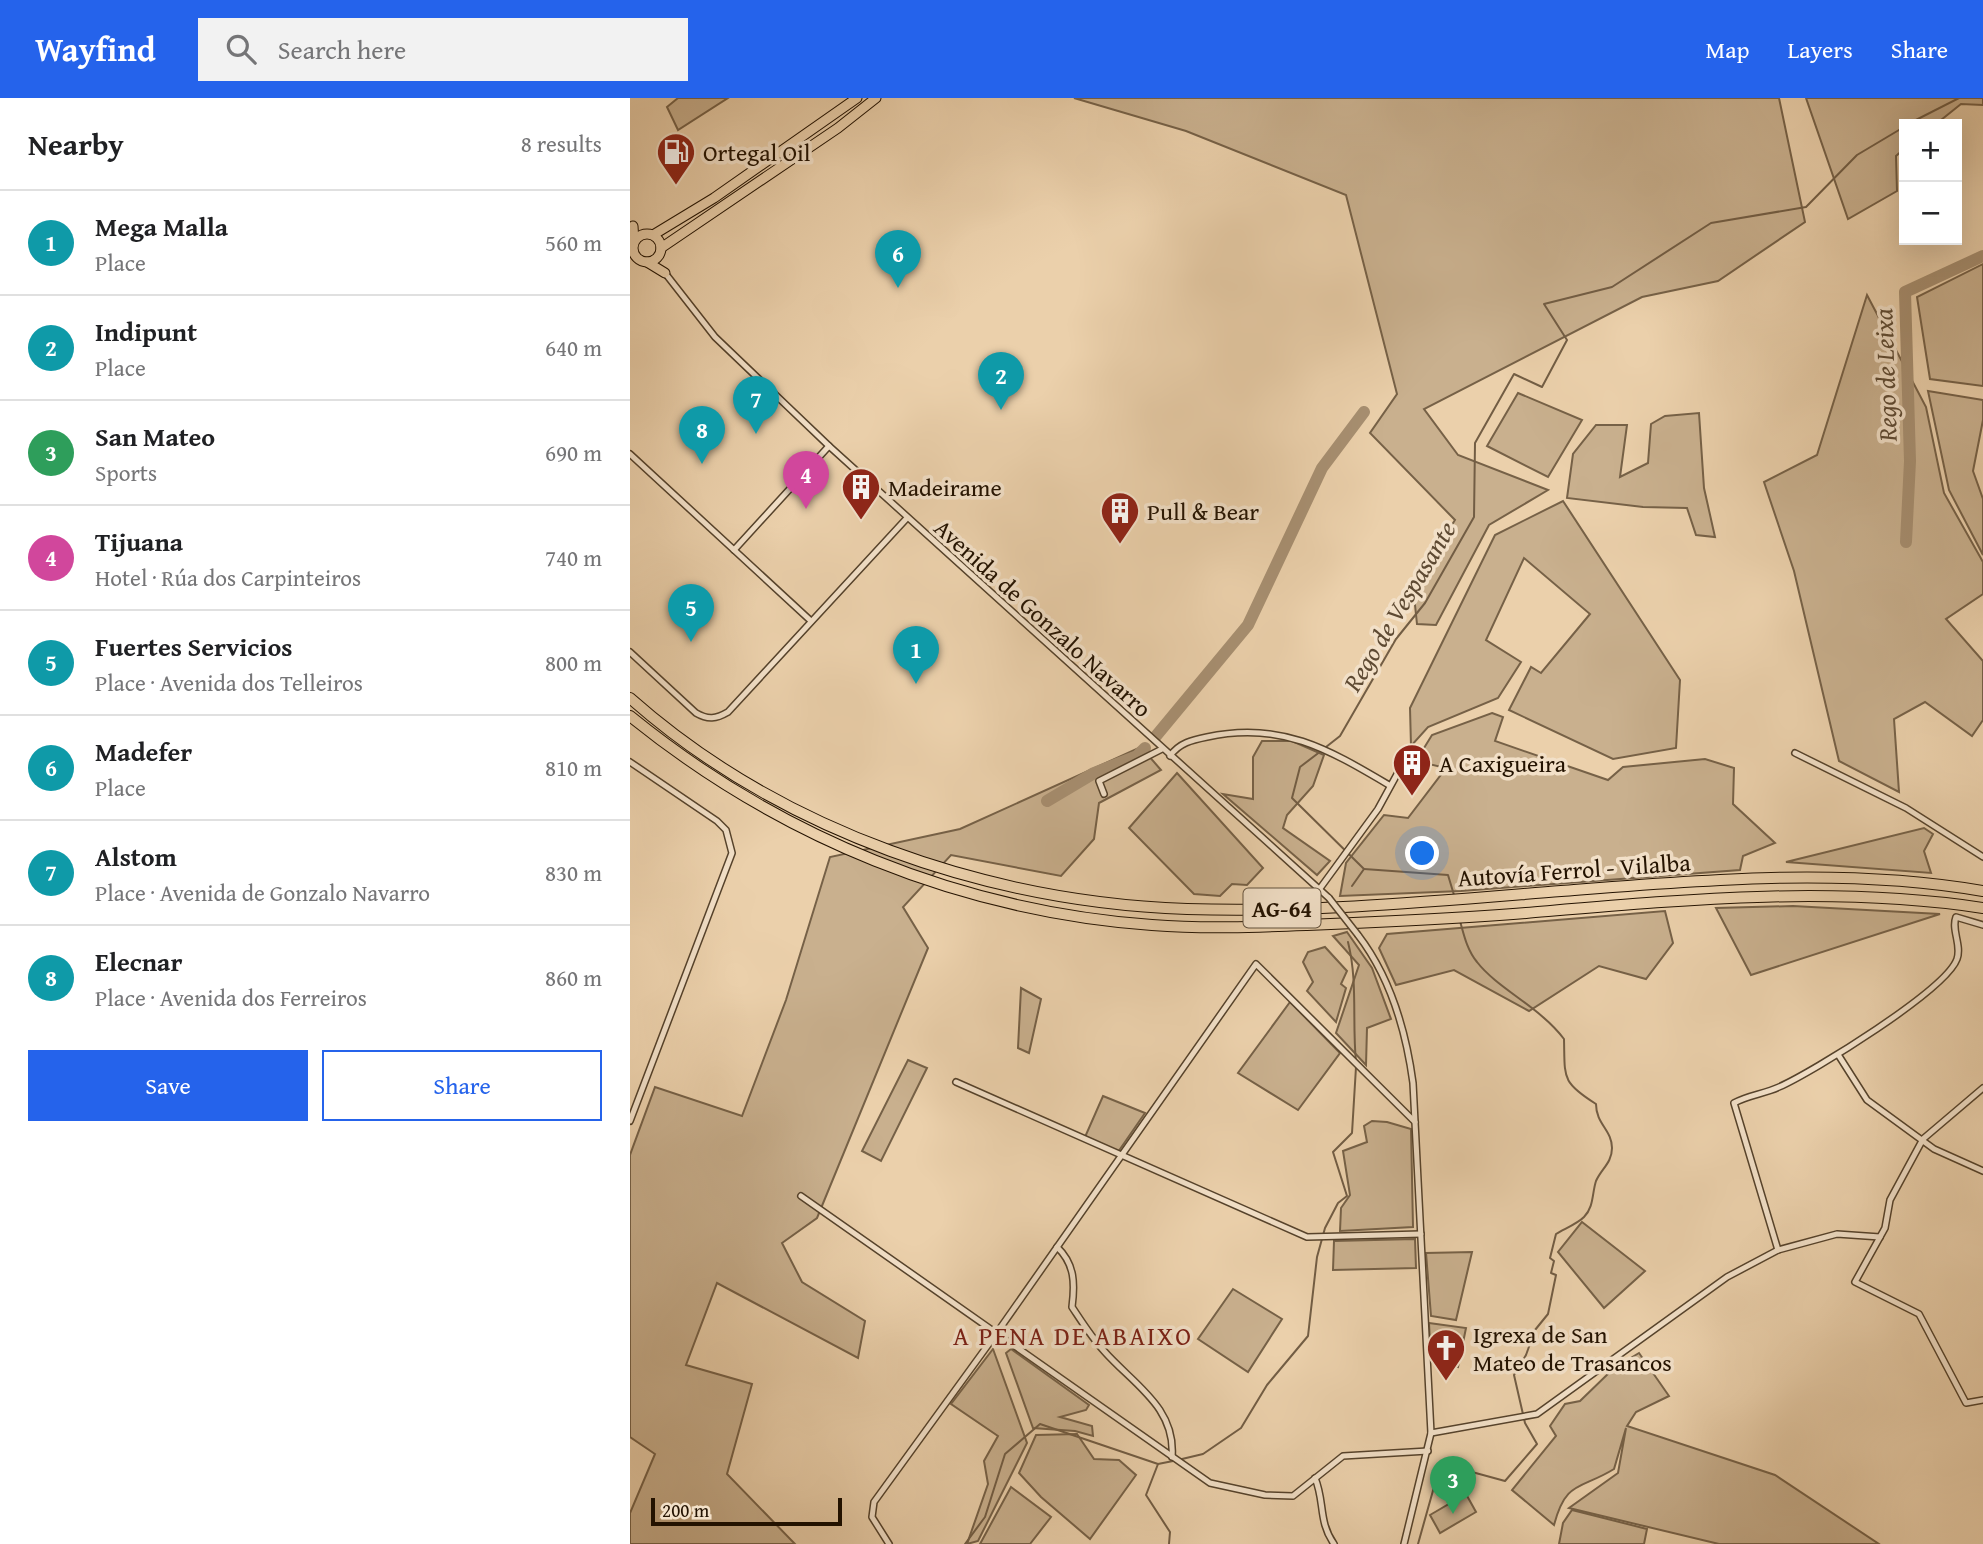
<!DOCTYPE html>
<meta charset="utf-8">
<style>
:root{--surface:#fff;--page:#f2f2f2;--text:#202124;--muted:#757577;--line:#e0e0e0;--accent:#2563eb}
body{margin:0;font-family:"Gentium Book Plus",serif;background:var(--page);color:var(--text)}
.controls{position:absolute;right:21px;top:21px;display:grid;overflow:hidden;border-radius:0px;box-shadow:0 7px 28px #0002}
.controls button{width:63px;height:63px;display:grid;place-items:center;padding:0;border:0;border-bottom:2px solid var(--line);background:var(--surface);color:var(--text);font:35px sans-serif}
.scale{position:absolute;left:21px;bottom:18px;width:191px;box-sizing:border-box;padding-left:7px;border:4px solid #231200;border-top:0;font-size:19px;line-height:24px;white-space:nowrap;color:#231200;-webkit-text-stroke:5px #f2e0c8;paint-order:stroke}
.you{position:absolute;left:793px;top:756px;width:24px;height:24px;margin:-18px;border:5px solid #fff;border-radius:50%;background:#1a73e8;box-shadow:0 0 0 10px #1a73e833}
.badge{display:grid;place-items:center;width:46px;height:46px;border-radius:50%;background:var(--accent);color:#fff;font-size:23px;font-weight:700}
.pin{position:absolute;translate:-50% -58px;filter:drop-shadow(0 2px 4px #0008)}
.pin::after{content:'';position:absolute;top:37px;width:24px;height:21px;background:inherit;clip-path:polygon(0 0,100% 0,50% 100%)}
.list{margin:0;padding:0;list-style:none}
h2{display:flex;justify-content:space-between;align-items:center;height:91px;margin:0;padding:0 28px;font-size:30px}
h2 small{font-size:23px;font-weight:400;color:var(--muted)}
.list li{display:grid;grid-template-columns:46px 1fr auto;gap:21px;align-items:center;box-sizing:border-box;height:105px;padding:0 28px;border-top:2px solid var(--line)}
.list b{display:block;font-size:26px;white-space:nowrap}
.list p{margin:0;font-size:23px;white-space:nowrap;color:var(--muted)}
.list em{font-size:23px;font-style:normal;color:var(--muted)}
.actions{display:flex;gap:14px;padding:21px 28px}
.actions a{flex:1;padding:16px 0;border:2px solid var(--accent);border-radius:0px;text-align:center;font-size:24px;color:var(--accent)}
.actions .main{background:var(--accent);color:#fff}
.icon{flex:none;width:38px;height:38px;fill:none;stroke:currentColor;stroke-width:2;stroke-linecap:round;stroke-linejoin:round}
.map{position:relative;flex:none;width:1353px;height:1446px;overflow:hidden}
header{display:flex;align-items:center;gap:42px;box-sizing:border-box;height:98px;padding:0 35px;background:var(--accent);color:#fff}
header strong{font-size:33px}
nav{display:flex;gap:38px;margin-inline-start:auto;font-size:24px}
.search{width:490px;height:63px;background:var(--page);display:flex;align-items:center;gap:18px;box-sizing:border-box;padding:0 24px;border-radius:0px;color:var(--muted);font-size:26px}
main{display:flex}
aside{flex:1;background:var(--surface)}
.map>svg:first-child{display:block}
.green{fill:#c9b08e;stroke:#766147;stroke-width:2}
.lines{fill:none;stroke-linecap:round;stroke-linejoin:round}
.stream{stroke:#725d44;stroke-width:2}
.river{stroke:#a78f71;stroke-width:12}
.minor-casing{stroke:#55422b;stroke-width:8}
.trunk-casing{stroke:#231200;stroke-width:11}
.motorway-casing{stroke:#231200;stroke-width:12}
.minor{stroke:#f2e0c8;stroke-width:5}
.trunk{stroke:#ebd0ab;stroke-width:9}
.motorway{stroke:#ebd0ab;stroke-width:10}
.minor-bridge-casing{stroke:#55422b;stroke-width:8;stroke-linecap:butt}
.minor-bridge{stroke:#f2e0c8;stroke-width:5}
.labels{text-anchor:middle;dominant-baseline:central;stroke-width:7;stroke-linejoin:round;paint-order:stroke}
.shield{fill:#f2e0c8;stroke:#61503c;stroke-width:2}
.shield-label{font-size:23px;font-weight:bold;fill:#231200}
.poi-label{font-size:24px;fill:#231200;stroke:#f2e0c8;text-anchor:start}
.street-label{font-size:24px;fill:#231200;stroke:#f2e0c8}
.water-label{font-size:26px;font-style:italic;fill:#5e4a33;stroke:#f2e0c8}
.neighbourhood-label{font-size:26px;letter-spacing:2px;fill:#7a1f14;stroke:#f2e0c8}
</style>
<header>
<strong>Wayfind</strong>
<div class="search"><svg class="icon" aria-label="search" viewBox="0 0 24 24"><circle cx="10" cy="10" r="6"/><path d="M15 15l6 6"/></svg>Search here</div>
<nav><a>Map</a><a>Layers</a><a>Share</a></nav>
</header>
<main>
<aside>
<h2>Nearby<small>8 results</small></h2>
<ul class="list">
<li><span class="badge" style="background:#0f9aa8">1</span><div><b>Mega Malla</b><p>Place</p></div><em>560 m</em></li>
<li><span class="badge" style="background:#0f9aa8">2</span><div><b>Indipunt</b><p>Place</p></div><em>640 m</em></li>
<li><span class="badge" style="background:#2e9e5b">3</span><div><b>San Mateo</b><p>Sports</p></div><em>690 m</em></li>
<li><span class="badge" style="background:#d1479c">4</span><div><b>Tijuana</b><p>Hotel · Rúa dos Carpinteiros</p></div><em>740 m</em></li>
<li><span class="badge" style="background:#0f9aa8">5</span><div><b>Fuertes Servicios</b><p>Place · Avenida dos Telleiros</p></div><em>800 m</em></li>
<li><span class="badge" style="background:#0f9aa8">6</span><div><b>Madefer</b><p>Place</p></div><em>810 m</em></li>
<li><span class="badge" style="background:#0f9aa8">7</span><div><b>Alstom</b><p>Place · Avenida de Gonzalo Navarro</p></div><em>830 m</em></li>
<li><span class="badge" style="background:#0f9aa8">8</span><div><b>Elecnar</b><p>Place · Avenida dos Ferreiros</p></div><em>860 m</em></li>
</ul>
<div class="actions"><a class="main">Save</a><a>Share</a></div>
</aside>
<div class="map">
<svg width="1353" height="1446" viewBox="0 0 1353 1446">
<rect width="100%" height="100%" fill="#ebd0ab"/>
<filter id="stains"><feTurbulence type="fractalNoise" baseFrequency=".00286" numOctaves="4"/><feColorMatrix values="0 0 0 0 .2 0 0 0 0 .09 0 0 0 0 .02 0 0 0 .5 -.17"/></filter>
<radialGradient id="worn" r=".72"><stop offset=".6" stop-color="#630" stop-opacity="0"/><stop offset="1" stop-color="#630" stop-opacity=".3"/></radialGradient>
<g class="green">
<polygon points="48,0 98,0 48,32 37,9"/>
<polygon points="444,0 1149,0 1175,124 1088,183 1012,199 794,311 828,357 918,392 859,427 806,527 787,526 783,488 825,422 740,335 767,296 716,97 556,33"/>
<polygon points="1176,0 1353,0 1353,7 1331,6 1306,26 1274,26 1274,51 1266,58 1267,93 1218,121"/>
<polygon points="1353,166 1353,288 1300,281 1287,199"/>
<polygon points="1237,197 1296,309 1314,395 1353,464 1353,496 1316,521 1353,563 1353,622 1342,638 1295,604 1264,621 1269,694 1209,663 1164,473 1134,384 1187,357"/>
<polygon points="1298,293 1353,302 1353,322 1343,373 1353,401 1353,457 1319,392"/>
<polygon points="888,295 952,322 918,379 857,348"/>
<polygon points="1069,315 1074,390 1085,439 1066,437 1057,410 1013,409 937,400 943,356 966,327 997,327 990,379 1018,365 1021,326 1035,318"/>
<polygon points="933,403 1050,582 1046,650 983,661 879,612 901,569 911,575 960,516 894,460 856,542 891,564 868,600 798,629 781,648 780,610 865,437"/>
<polygon points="862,615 873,619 865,643 978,682 993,669 1075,661 1104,670 1103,706 1145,745 1113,758 1110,772 831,793 710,798 716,765 754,717 778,720 816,670 786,663 802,637"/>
<polygon points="632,643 662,643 694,657 683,688 657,717 653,730 700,763 687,777 593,696 623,701 623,659"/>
<polygon points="511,649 531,672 469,705 464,741 431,778 321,757 273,809 298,850 187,1120 152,1145 172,1184 235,1223 228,1260 87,1185 56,1267 122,1286 97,1376 165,1446 0,1446 0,1415 25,1356 0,1339 0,1057 25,989 112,1018 156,902 200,759 330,731"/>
<polygon points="547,675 633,770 617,787 602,786 590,798 564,796 499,730"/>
<polygon points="1294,730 1303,736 1294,753 1301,775 1156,764"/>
<polygon points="1163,808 1310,816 1121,877 1086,810"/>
<polygon points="1035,813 1043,845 1016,881 969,868 899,913 824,872 766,887 749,850 757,836"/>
<polygon points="717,834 742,870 761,921 737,930 736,967 706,935 729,867 703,838"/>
<polygon points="695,849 717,873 711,886 716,890 706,924 677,893 683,884 673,864 678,854"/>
<polygon points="391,890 411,901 399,955 388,950"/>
<polygon points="660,904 710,955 668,1012 608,975"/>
<polygon points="278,962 297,970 251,1063 232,1053"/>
<polygon points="473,998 515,1015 488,1054 455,1039"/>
<polygon points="742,1023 757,1024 781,1031 783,1129 710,1133 711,1110 720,1097 713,1053 737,1044 734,1028"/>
<polygon points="952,1124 1015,1173 974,1210 928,1154"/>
<polygon points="785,1141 786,1170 703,1172 704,1143"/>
<polygon points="842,1154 826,1222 801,1218 796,1155"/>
<polygon points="603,1191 652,1221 618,1274 568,1241"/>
<polygon points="799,1225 836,1230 828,1269 801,1263"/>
<polygon points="363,1251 397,1345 348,1443 337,1446 358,1386 354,1363 368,1338 321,1306"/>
<polygon points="381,1251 459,1307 456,1312 430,1319 462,1328 463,1338 445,1333 403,1330 376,1255"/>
<path d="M 1009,1255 L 1039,1298 L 1006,1314 L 997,1328 L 1145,1377 L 1249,1446 L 1089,1446 L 939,1410 L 988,1375 L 996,1330 L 984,1371 C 950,1392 936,1382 924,1427 L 882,1392 L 926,1338 L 920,1328 L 935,1306 L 950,1303 L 984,1270 Z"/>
<polygon points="447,1336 464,1361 489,1362 506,1377 460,1441 411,1399 389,1375 406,1337"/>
<polygon points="381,1389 421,1419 400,1446 350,1446"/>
<polygon points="836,1396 846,1414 810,1435 800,1417"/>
<polygon points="942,1412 1017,1431 1014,1446 929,1446 933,1425"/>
</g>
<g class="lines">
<g class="stream">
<polyline points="1278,26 1329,0"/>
<polyline points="696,649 710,638 766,541 795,505 844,419 845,345 884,276 912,289 937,242 914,206 982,189 1081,125 1176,109 1227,57 1274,29"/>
<polyline points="691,653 670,669 662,700 734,771 722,788"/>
<polyline points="734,771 818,777 824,797"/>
<path d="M 718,844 C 728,884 722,923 726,964"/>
<polyline points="552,1361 573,1356 611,1330 637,1287 678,1238 687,1159 695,1130 708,1105 717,1098 703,1054 722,1035 726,969"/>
<polyline points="528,1366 516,1397 540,1434 539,1446"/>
<polyline points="335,1446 355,1419 375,1356 410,1326 528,1366 543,1363"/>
<path d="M 788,1446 L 804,1389 L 842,1374 L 875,1383 L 907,1346 L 895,1325 L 884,1277 L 896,1257 L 905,1232 L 918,1216 L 926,1177 L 921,1175 L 924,1163 L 920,1160 L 926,1136 C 934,1131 947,1126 954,1119 C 964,1109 962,1095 966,1083 C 971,1071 982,1065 982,1050 C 982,1032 966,1026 966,1006 C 931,984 935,980 934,941 C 910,909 868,891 847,864 C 837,852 834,837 830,823"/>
</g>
<g class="river">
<polyline points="1276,444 1280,363 1275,194 1353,158"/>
<polyline points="526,638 618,527 692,370 734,314"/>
<polyline points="417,703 464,675 507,658 515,650"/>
</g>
<g class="minor-casing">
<g id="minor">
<polyline points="35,175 85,239 199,348 699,800"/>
<polyline points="0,356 181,523"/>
<polyline points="104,452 199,348"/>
<path d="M 0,554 L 66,615 C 78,622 86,621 98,614 L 277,420"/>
<polyline points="1165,655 1276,710 1353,759"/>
<path d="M 540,658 C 549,645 562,642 577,639 C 651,623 698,651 759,687"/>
<polyline points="0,664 87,723 96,732 102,755 0,1023"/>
<polyline points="474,696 469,683 532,651"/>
<polyline points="691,789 748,711 777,658"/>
<path d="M 728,837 C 761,880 776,933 783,985 L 801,1335 L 774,1446"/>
<polyline points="1209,958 1237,1002 1304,1051 1353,1073"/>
<polyline points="326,984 677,1139 791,1136"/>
<polyline points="1353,990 1293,1041 1260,1102 1255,1130 1225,1184 1289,1216 1336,1305 1353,1302"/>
<polyline points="171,1098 580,1385 635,1397 663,1398 713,1358 798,1353"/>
<path d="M 427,1149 C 445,1166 445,1186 442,1209 C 452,1224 462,1240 474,1253 C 503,1286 546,1309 542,1359"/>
<path d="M 1148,1152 L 1104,1005 C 1118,997 1134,996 1149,989 C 1183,974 1316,892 1327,861 C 1332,847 1321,832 1326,819 L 1353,827"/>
<polyline points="801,1335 907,1316 1097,1179 1148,1152 1207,1136 1250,1139"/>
<path d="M 685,1380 C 695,1404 688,1423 704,1446"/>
<polyline points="259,1446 242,1419 244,1404 366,1236 626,866 785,1024"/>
</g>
</g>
<g class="trunk-casing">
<g id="trunk">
<polyline points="3,128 4,144"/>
<circle cx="17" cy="150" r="14"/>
<polyline points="23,137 84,100 227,0"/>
<polyline points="31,150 208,30 246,0"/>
<polyline points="17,164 35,175"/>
</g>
</g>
<g class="motorway-casing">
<g id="motorway">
<path d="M 0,600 C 150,733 358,804 557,811 C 682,815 807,803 931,793 C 1071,782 1214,769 1353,793"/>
<path d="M 0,618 C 149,739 330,813 522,827 C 574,831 625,829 677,827 C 750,824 823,821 896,815 C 1048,802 1201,787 1353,810"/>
</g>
</g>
<use href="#minor" class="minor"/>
<use href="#trunk" class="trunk"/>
<use href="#motorway" class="motorway"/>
<g class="minor-bridge-casing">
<polyline id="minor-bridge" points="699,800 728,837"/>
</g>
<use href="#minor-bridge" class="minor-bridge"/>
</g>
<defs>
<g id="fuel-pin" transform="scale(2.0125)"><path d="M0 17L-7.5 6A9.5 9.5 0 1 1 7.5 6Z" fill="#8f2418" stroke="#f2e0c8"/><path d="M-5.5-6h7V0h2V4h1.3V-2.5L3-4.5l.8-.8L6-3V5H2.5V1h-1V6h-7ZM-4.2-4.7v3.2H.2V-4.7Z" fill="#fff"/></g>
<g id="building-pin" transform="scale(2.0125)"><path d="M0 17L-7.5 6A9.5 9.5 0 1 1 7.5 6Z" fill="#8f2418" stroke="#f2e0c8"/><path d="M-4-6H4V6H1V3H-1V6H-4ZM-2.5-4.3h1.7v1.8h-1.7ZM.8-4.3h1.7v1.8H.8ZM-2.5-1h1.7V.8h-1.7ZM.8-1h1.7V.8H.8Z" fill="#fff"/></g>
<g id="church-pin" transform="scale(2.0125)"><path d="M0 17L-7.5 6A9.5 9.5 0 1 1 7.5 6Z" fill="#8f2418" stroke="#f2e0c8"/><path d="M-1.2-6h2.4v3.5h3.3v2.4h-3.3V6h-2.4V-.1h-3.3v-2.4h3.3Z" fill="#fff"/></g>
</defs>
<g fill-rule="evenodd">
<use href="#fuel-pin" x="46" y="54"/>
<use href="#building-pin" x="231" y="389"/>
<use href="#building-pin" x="490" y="413"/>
<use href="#building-pin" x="782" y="665"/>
<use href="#church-pin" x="816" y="1250"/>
</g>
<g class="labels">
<rect class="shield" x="613.5" y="790.5" width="77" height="39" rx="5"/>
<g class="shield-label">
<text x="652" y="810">AG-64</text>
</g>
<g class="poi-label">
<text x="73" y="54">Ortegal Oil</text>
<text x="258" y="389">Madeirame</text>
<text x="517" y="413">Pull &amp; Bear</text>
<text x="809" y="665">A Caxigueira</text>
<text x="843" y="1236">Igrexa de San<tspan x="843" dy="28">Mateo de Trasancos</tspan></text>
</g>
<g class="street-label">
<text transform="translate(413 520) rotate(42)">Avenida de Gonzalo Navarro</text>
<text transform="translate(944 772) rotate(-4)">Autovía Ferrol - Vilalba</text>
</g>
<g class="water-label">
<text transform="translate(1255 277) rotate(-92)">Rego de Leixa</text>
<text transform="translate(769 508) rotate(-59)">Rego de Vespasante</text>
</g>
<g class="neighbourhood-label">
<text x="443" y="1237">A PENA DE ABAIXO</text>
</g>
</g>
<rect width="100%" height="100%" filter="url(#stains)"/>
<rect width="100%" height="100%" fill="url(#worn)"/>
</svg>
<div class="controls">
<button>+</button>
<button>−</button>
</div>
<div class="scale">200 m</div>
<div class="you"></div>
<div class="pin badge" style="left:286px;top:586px;background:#0f9aa8">1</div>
<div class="pin badge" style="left:371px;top:312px;background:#0f9aa8">2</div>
<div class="pin badge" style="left:823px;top:1416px;background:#2e9e5b">3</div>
<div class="pin badge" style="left:176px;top:411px;background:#d1479c">4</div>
<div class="pin badge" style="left:61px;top:544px;background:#0f9aa8">5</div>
<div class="pin badge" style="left:268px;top:190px;background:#0f9aa8">6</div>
<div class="pin badge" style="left:126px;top:336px;background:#0f9aa8">7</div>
<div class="pin badge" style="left:72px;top:366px;background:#0f9aa8">8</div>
</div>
</main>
